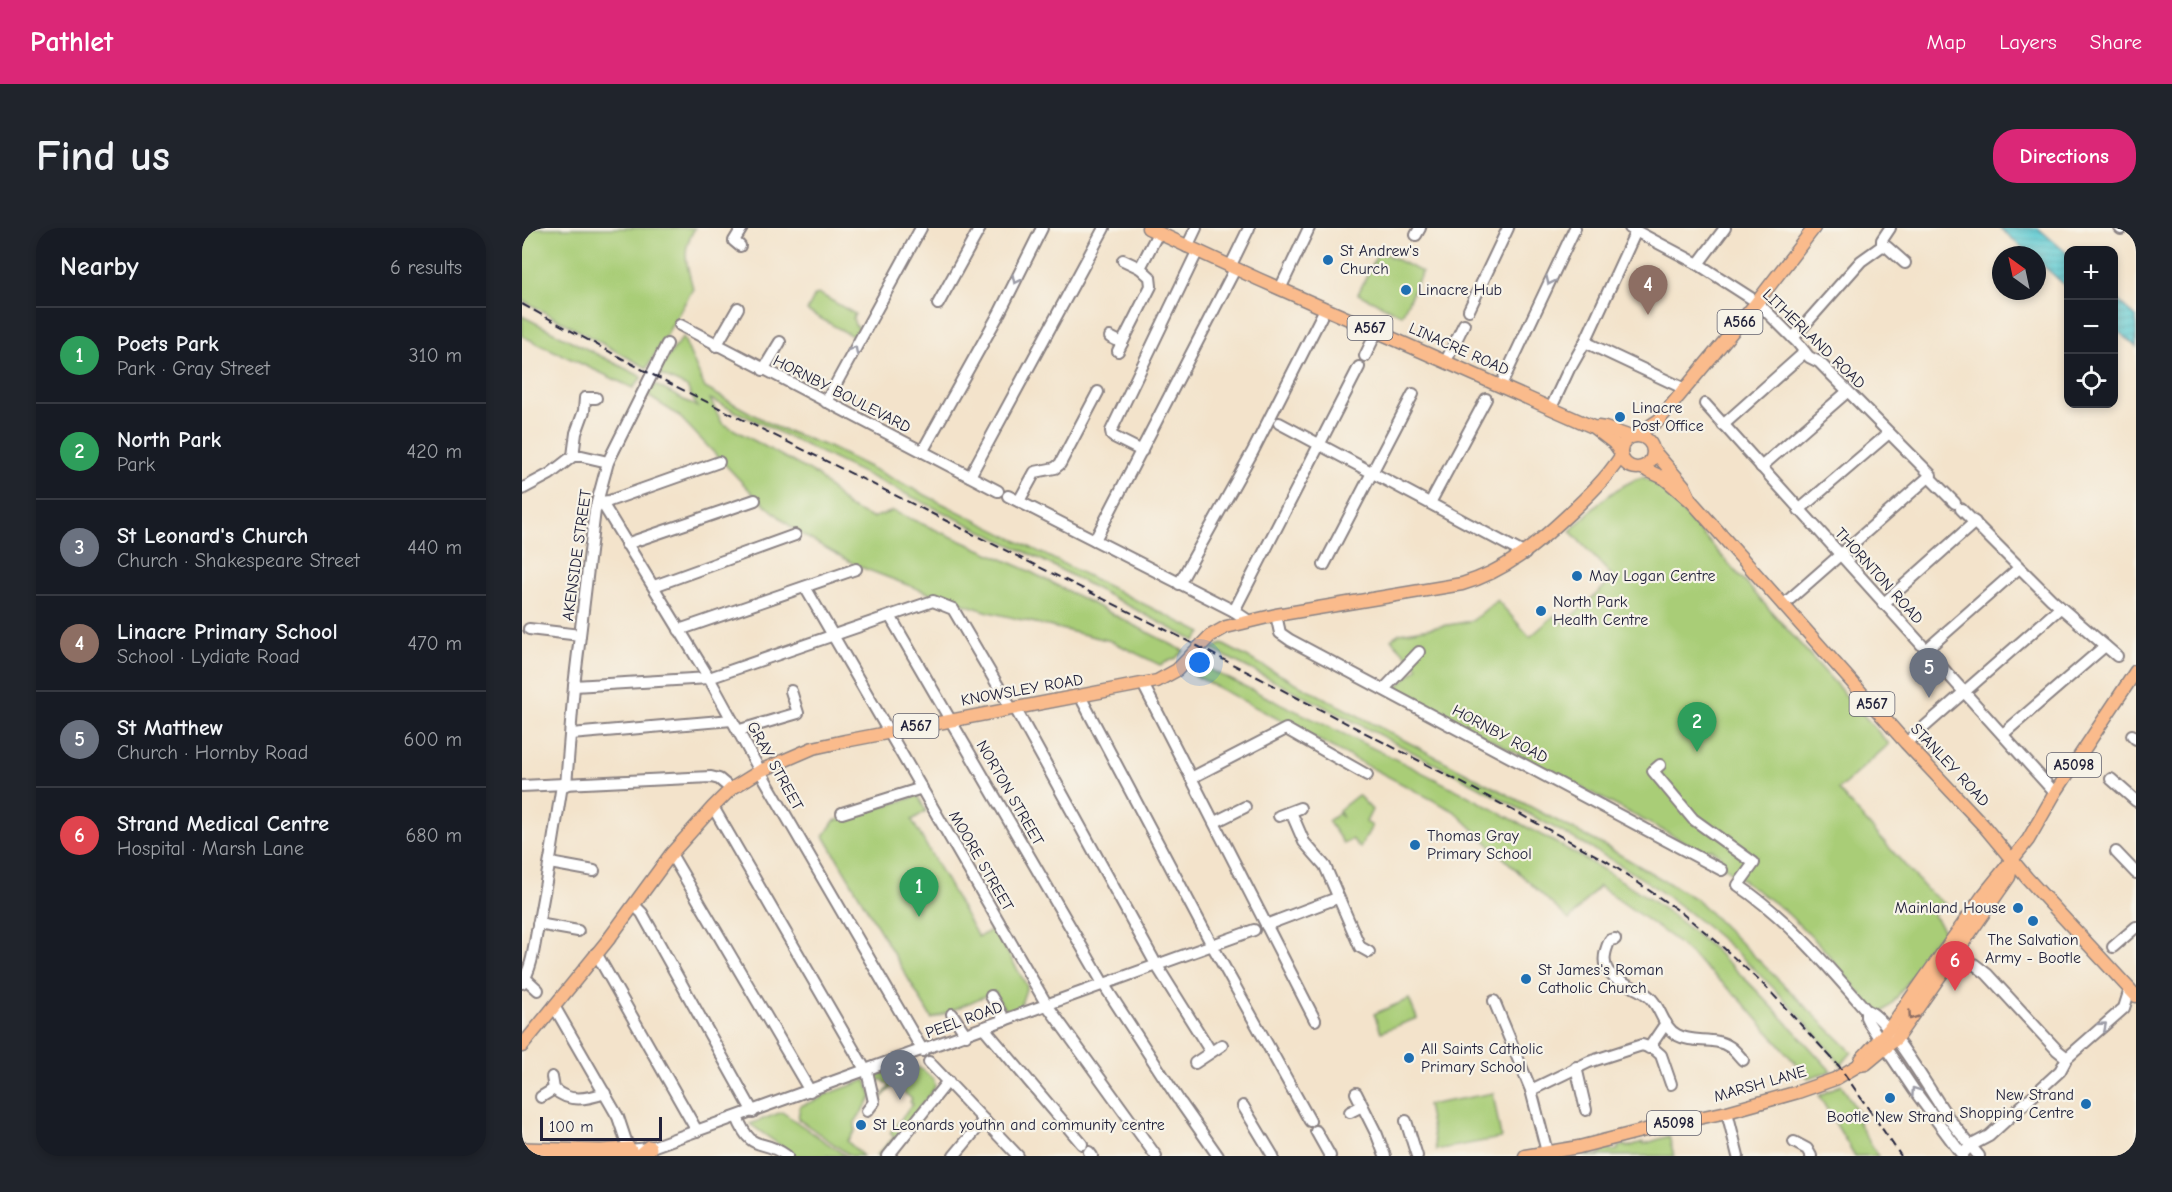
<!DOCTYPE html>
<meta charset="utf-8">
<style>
:root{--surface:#171b24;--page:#20242c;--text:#f1f3f6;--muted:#9ea1a6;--line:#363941;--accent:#db2777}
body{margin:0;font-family:"Comic Neue",sans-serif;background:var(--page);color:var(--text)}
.controls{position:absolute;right:18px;top:18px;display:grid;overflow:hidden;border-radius:12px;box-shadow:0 3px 9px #0003}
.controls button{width:54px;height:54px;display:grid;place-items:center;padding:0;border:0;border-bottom:2px solid var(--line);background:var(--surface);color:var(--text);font:30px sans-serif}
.compass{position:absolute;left:1470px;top:18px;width:54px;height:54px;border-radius:50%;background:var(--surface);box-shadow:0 3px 9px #0003;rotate:327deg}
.scale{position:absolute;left:18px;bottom:15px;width:122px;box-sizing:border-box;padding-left:6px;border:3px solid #22223b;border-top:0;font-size:16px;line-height:21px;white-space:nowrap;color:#22223b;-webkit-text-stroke:4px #f7f3e8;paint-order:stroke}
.you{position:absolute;left:678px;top:435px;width:21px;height:21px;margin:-15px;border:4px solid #fff;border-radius:50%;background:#1a73e8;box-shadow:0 0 0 9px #1a73e833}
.badge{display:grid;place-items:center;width:39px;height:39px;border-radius:50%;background:var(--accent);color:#fff;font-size:20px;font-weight:700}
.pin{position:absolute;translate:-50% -50px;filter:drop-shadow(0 2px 3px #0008)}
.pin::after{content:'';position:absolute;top:32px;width:21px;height:18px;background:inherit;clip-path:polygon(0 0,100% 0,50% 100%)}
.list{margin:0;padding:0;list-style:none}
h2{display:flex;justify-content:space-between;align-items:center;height:78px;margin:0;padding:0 24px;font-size:26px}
h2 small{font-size:20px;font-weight:400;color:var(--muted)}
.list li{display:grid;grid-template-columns:39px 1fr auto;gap:18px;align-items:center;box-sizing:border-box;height:96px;padding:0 24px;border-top:2px solid var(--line)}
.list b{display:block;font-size:22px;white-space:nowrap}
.list p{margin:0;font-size:20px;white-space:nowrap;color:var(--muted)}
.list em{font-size:20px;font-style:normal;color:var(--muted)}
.icon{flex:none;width:33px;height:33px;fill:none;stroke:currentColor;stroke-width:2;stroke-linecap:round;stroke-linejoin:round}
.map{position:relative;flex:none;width:1614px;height:928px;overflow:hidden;border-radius:24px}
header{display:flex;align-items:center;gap:36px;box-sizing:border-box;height:84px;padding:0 30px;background:var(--accent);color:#fff}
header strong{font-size:28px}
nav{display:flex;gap:33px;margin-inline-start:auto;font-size:21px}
.intro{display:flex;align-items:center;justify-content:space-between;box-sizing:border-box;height:144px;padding:0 36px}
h1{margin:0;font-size:42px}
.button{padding:15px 27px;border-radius:24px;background:var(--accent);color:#fff;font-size:21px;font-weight:700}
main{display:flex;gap:36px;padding:0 36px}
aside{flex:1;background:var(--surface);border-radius:24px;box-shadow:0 3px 9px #0003}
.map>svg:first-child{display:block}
.green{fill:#a9cd77;stroke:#667859;stroke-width:1.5}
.water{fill:url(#water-rules);stroke:#407686;stroke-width:1.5}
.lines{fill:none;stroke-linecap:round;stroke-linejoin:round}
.minor-casing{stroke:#8a8283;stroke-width:14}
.major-casing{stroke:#8a8283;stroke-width:15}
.highway-casing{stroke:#8a8283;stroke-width:18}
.minor{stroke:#fff;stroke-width:10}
.major{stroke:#fabb8c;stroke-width:12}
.highway{stroke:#fabb8c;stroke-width:15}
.rail{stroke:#22223b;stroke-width:2;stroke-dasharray:9 4.5;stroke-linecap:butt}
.oneway{stroke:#9c9ca7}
.oneway2{stroke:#8e6e64}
.poi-dot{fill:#1f6fb2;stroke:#f7f3e8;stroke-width:2}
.labels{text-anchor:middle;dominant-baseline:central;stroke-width:4.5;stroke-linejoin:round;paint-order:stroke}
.shield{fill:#f7f3e8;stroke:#62616f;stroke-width:1.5}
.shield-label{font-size:15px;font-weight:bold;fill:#22223b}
.poi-label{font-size:16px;fill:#22223b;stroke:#f7f3e8;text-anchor:start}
.street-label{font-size:16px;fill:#22223b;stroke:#f7f3e8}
</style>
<header>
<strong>Pathlet</strong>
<nav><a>Map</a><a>Layers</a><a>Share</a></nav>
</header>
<div class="intro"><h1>Find us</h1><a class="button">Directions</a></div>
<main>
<aside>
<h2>Nearby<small>6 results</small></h2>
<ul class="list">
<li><span class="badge" style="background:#2e9e5b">1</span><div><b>Poets Park</b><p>Park · Gray Street</p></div><em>310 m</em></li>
<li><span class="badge" style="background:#2e9e5b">2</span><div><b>North Park</b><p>Park</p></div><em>420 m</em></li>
<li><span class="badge" style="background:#6b7280">3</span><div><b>St Leonard's Church</b><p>Church · Shakespeare Street</p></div><em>440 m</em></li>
<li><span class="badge" style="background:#8d6e63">4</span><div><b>Linacre Primary School</b><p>School · Lydiate Road</p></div><em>470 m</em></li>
<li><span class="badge" style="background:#6b7280">5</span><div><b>St Matthew</b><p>Church · Hornby Road</p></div><em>600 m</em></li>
<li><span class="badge" style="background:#e0444e">6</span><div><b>Strand Medical Centre</b><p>Hospital · Marsh Lane</p></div><em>680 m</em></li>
</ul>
</aside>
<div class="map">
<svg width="1614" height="928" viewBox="0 0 1614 928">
<defs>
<pattern id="water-rules" width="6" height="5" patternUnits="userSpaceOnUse" patternTransform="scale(1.5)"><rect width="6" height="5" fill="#5dcad2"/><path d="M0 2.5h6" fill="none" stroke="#51adb5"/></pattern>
</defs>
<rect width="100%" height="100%" fill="#f7f3e8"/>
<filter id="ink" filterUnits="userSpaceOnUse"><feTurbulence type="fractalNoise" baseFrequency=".0167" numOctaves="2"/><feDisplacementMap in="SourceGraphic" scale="12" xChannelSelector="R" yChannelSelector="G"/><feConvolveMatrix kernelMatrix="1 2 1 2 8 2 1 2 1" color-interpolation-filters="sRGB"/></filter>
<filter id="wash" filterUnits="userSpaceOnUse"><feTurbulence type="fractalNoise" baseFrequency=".008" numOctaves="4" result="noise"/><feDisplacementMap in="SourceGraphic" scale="24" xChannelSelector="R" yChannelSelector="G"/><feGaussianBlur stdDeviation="1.35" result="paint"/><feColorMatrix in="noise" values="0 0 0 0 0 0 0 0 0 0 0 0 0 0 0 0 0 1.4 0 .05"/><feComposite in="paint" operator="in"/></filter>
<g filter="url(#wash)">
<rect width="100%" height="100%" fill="#f3e3cb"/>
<g class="green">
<path d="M 0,0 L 173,0 C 158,24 165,35 171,61 L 125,140 L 0,72 Z"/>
<polygon points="857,23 900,44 880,87 836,66"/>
<polygon points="298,66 333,86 331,90 333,97 337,99 332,109 285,83 293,67"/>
<polygon points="0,88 120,149 111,160 0,108"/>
<polygon points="161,109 183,160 254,199 307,219 680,405 673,413 518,331 188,171 200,195 295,247 326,279 350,290 371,283 503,341 662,423 654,430 638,437 589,413 467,384 404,364 336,338 275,304 233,268 156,187 126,168 132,156 175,179 165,159 137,146 148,126"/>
<path d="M 1121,249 L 1131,254 L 1143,264 L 1367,516 L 1316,562 L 1405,662 L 1423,676 L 1411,687 L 1423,704 L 1369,777 L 1361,784 L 1353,783 L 1299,718 L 1263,683 L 1200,637 L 1198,627 L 1189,621 L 1178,622 L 873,461 L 896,439 L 869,411 L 878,405 L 950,393 L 975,372 L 1008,409 L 1033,387 L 1041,396 L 1092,350 L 1048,303 C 1071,281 1090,259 1121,249 Z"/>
<path d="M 700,416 L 1081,617 L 1174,671 L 1330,824 L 1319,837 C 1264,767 1200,705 1125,654 C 1081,625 1034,601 987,575 C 889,522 789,472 689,421 Z"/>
<path d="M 674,435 C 783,488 893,538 999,596 C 1051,624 1103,652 1150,687 C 1210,732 1259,788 1309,843 L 1286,850 L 1217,770 L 1149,709 L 1077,658 L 1047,692 L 932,583 L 666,444 Z"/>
<polygon points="836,567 850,582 844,594 850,598 838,620 830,611 822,616 806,593 817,585 821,590 817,582"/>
<polygon points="396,568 404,583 390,592 456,709 472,701 505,758 498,779 484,784 472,764 410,791 302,608 312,593"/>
<polygon points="887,771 895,790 859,804 852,786"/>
<polygon points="384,838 400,841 412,852 413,859 360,928 354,928 372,909 368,905 391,876 388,874 390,871 372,857 358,871 368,858 359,851 354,856 351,854 351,849"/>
<polygon points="344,852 350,869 333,894 333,903 325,913 341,928 329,928 276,891 278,878 300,870 300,868"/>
<polygon points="1319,856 1340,891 1336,894 1356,928 1333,928 1297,868"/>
<polygon points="971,865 979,910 914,922 905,877"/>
<polygon points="260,884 324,928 273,928 228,896"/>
<polygon points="1147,908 1152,928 1064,928 1063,927 1070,926 1070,928 1079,926 1079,924 1087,921 1088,923 1096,922 1096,919 1104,917 1105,919 1121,914 1122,916"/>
</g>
<g class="water">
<polygon points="1478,0 1516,0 1546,26 1546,60 1515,32 1515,27 1509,27"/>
<polygon points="1592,69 1614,89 1614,119 1592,99"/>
</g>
</g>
<g filter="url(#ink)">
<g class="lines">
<g class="minor-casing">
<g id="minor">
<polyline points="1108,0 1176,36 1235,74 1275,114 1287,129 1297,134 1409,247 1261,377"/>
<polyline points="1598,0 1599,1"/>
<polyline points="894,7 898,0"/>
<polyline points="218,18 212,13 220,0"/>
<polyline points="1360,18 1360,12 1368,0"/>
<polyline points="665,19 674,0"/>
<polyline points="601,32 618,40"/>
<polyline points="1176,36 1203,0"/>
<polyline points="708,39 727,0"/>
<polyline points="758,61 787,0"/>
<polyline points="416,76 458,0"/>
<polyline points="947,82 986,0"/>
<polyline points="158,97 476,263"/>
<polyline points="588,109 600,115"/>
<polyline points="1271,110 1339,33 1360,18 1365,19 1383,35"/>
<polyline points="1063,114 1163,161"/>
<polyline points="194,118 216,80"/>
<polyline points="596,123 629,58 628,49 618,40 636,5"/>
<polyline points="843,128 855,103"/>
<polyline points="924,133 942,96"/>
<polyline points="1050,137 1063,114 1114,3"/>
<polyline points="241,142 258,114"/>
<polyline points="979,157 1053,0"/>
<polyline points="304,174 399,0"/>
<polyline points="1183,176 1533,565"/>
<polyline points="1029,180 1047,141"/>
<polyline points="757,195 1003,326"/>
<polyline points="1201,197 1283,124"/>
<polyline points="620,223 590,208 589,203 675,24"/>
<polyline points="400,224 478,84 520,0"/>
<polyline points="51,228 54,205 62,183 63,170 74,170"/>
<polyline points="1239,239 1325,164"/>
<polyline points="448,248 582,0"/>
<polyline points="1407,249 1433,275"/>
<polyline points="0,261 28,246 51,228 60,228 86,234"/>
<polyline points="486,268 712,383 727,393"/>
<polyline points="77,270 187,450 238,543 401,823"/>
<polyline points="497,273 513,244 533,240 538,236 576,164"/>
<polyline points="79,274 87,273 197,234"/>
<polyline points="908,275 964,171"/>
<polyline points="1439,281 1529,371 1595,428"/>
<polyline points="1277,282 1367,205"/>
<polyline points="573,312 713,41"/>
<polyline points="104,316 233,272"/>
<polyline points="802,337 891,166"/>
<polyline points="657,356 731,223 803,81"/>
<polyline points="132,358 273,307"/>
<polyline points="283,359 525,777 634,928"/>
<polyline points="1361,376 1453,294"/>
<polyline points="712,383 837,139"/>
<polyline points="754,387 758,405 768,412 1200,642"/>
<polyline points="368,388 582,757 656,871"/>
<polyline points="7,401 58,407"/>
<polyline points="157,402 334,341"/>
<polyline points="1404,422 1497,340"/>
<polyline points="621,456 793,792"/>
<polyline points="52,458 187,450 411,373 431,381 489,480"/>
<polyline points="862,461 897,424"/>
<polyline points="558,468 690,717 788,893"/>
<polyline points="493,480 635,738 689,824"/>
<polyline points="218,502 276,485 269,463"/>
<polyline points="49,506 210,492"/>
<polyline points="1481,506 1583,418"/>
<polyline points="1610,507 1614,511"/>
<polyline points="1384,515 1538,380"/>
<path d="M 1138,537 L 1131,543 L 1171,591 L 1232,635 L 1216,657 C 1266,691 1304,736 1344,782 C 1366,788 1411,869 1428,892 C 1437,904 1447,916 1457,928"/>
<polyline points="669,550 764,501 845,547"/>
<polyline points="1589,551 1614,573"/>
<polyline points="44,557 52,458 73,282 86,234 145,116"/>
<polyline points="0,558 189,549 197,551 209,561"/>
<polyline points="191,579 344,843"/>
<polyline points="769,584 782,614 803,638 838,719 847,724"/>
<polyline points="320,585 400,560"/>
<polyline points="757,588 778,580"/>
<polyline points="693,594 723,579"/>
<polyline points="1594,624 1614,645"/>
<polyline points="149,626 288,863"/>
<polyline points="28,635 72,643"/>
<polyline points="112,677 120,685 231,884"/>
<polyline points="16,696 56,703"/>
<polyline points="744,697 815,670"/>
<path d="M 1093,711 L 1088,712 C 1066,757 1116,752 1131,773 C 1140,784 1142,800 1155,807 C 1171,816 1193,808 1208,819 C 1213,822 1217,828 1221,832"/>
<polyline points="1591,719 1614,699"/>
<polyline points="74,725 175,903"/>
<polyline points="1430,730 1452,736 1465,746 1535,822 1545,830"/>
<polyline points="3,750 16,762"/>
<path d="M 0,755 C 11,738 12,717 16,698 C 25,651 33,604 40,557"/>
<polyline points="469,768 483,792"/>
<polyline points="972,773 1009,862 1025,924"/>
<polyline points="32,778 96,889 107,922 127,920 732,702"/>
<polyline points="1344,782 1344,789 1347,795 1392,862 1441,928"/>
<polyline points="430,786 444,807"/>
<polyline points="462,800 560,916"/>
<polyline points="1127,820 1144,795"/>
<polyline points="407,834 496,928"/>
<polyline points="673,835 700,817"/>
<polyline points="1054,839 1064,882"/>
<polyline points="345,843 352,874 345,883"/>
<path d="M 30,849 L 32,861 C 47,875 65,871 83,865"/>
<polyline points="1009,862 1067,834 1120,817 1132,821 1139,827 1149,856"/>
<polyline points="834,865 855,907 863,928"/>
<polyline points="19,869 32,861"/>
<polyline points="659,875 696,928"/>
<polyline points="721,878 751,928"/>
<polyline points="828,884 840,878"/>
<polyline points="1205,884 1216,928"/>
<path d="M 215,889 C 231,928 239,908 265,928"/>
<polyline points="884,893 895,928"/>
<polyline points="794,903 808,928"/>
<polyline points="1272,914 1285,921 1289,928"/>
<polyline points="567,924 570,928"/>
<polyline points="1440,927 1448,918 1467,908 1479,897 1538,843 1545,830 1602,780 1608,761"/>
<polyline points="366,928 426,853"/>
<polyline points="432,928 462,892"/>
</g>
</g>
<g class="major-casing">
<g id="major">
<polyline points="626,0 736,51 1071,199 1092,215 1099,225"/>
<polyline points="1076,199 1083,200 1109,209"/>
<circle cx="1115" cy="224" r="16"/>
<polyline points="1113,208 1137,192 1235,74 1292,0"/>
<polyline points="1131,222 1162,258 1168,271"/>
<polyline points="1120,240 1142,250 1170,274 1384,515 1461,597 1505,650 1614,768"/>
<path d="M 0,818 L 86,712 L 149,626 L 191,579 L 209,561 L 238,543 L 291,520 L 323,513 L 635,453 L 655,442 L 688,408 L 704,399 L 754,387 L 940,356 C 984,343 1014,317 1047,286 C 1066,268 1084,251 1099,228"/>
<polyline points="1337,836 1340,830 1367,801 1460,669 1506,612 1533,565 1614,443"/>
<polyline points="1003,928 1057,919 1139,898 1205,884 1276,864 1313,851 1337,837 1344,836 1374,811 1487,649 1491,632"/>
</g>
</g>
<g class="highway-casing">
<g id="highway">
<polyline points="0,922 79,924 107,922 109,928"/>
<polyline points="118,928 127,920"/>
</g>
</g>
<use href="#minor" class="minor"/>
<use href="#major" class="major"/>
<use href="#highway" class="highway"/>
<polyline class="rail" points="0,76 123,143 656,408 948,559 1086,634 1157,683 1193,712 1245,760 1317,838 1379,928"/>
</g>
<defs><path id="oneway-chevron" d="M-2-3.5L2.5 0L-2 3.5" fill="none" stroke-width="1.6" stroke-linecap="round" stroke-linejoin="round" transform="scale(1.5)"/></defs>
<g class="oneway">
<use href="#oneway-chevron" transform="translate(494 52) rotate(117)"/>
<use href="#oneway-chevron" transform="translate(1028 53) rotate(115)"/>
<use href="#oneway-chevron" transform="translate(332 122) rotate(-62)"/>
<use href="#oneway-chevron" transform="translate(1581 798) rotate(-41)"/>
<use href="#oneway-chevron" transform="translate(1393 863) rotate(-125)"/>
</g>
<use class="oneway2" href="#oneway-chevron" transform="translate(1390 788) rotate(125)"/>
</g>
<g class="poi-dot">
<circle cx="806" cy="32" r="6"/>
<circle cx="884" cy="62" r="6"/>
<circle cx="1098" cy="189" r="6"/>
<circle cx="1055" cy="348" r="6"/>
<circle cx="1019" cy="383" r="6"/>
<circle cx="893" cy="617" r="6"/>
<circle cx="1496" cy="680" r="6"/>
<circle cx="1511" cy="693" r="6"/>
<circle cx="1004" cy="751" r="6"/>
<circle cx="887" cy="830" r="6"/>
<circle cx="1368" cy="870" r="6"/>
<circle cx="1564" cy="876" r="6"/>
<circle cx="339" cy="897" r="6"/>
</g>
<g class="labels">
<g class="shield">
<rect x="1195.5" y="82" width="45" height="24" rx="4.5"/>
<rect x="825.5" y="88" width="45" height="24" rx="4.5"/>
<rect x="1327.5" y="464" width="45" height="24" rx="4.5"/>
<rect x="371.5" y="486" width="45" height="24" rx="4.5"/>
<rect x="1525" y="525" width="54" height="24" rx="4.5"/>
<rect x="1125" y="883" width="54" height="24" rx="4.5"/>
</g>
<g class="shield-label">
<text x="1218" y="94">A566</text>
<text x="848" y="100">A567</text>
<text x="1350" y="476">A567</text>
<text x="394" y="498">A567</text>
<text x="1552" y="537">A5098</text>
<text x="1152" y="895">A5098</text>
</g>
<g class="poi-label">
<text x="818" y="23">St Andrew's<tspan x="818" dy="18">Church</tspan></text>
<text x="896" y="62">Linacre Hub</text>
<text x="1110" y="180">Linacre<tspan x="1110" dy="18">Post Office</tspan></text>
<text x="1067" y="348">May Logan Centre</text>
<text x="1031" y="374">North Park<tspan x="1031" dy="18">Health Centre</tspan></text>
<text x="905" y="608">Thomas Gray<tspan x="905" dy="18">Primary School</tspan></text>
<text x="1484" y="680" text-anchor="end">Mainland House</text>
<text x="1511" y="712" text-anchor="middle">The Salvation<tspan x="1511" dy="18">Army - Bootle</tspan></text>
<text x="1016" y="742">St James's Roman<tspan x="1016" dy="18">Catholic Church</tspan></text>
<text x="899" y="821">All Saints Catholic<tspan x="899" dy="18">Primary School</tspan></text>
<text x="1552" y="867" text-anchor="end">New Strand<tspan x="1552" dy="18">Shopping Centre</tspan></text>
<text x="1368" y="889" text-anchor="middle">Bootle New Strand</text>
<text x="351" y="897">St Leonards youthn and community centre</text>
</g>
<g class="street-label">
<text transform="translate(1292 111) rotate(44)">LITHERLAND ROAD</text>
<text transform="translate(937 121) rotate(24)">LINACRE ROAD</text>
<text transform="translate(320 166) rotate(27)">HORNBY BOULEVARD</text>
<text transform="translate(55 327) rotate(-82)">AKENSIDE STREET</text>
<text transform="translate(1357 348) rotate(48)">THORNTON ROAD</text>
<text transform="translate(500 462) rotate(-10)">KNOWSLEY ROAD</text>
<text transform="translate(978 506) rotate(28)">HORNBY ROAD</text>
<text transform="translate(1428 537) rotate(47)">STANLEY ROAD</text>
<text transform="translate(253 538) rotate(61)">GRAY STREET</text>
<text transform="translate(488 565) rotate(60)">NORTON STREET</text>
<text transform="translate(459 633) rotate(60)">MOORE STREET</text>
<text transform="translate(442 792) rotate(-20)">PEEL ROAD</text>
<text transform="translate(1238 856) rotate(-16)">MARSH LANE</text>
</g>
</g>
</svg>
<div class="controls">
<button>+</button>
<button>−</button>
<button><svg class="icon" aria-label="locate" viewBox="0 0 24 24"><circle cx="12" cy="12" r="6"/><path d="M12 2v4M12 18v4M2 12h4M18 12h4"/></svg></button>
</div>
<svg class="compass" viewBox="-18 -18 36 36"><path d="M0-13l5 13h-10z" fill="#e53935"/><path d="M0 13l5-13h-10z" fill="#9ea1a6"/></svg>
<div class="scale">100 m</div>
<div class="you"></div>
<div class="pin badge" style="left:397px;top:689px;background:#2e9e5b">1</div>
<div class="pin badge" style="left:1175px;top:524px;background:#2e9e5b">2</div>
<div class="pin badge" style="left:378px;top:872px;background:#6b7280">3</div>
<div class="pin badge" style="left:1126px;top:87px;background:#8d6e63">4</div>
<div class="pin badge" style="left:1407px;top:470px;background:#6b7280">5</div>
<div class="pin badge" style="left:1433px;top:763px;background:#e0444e">6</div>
</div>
</main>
